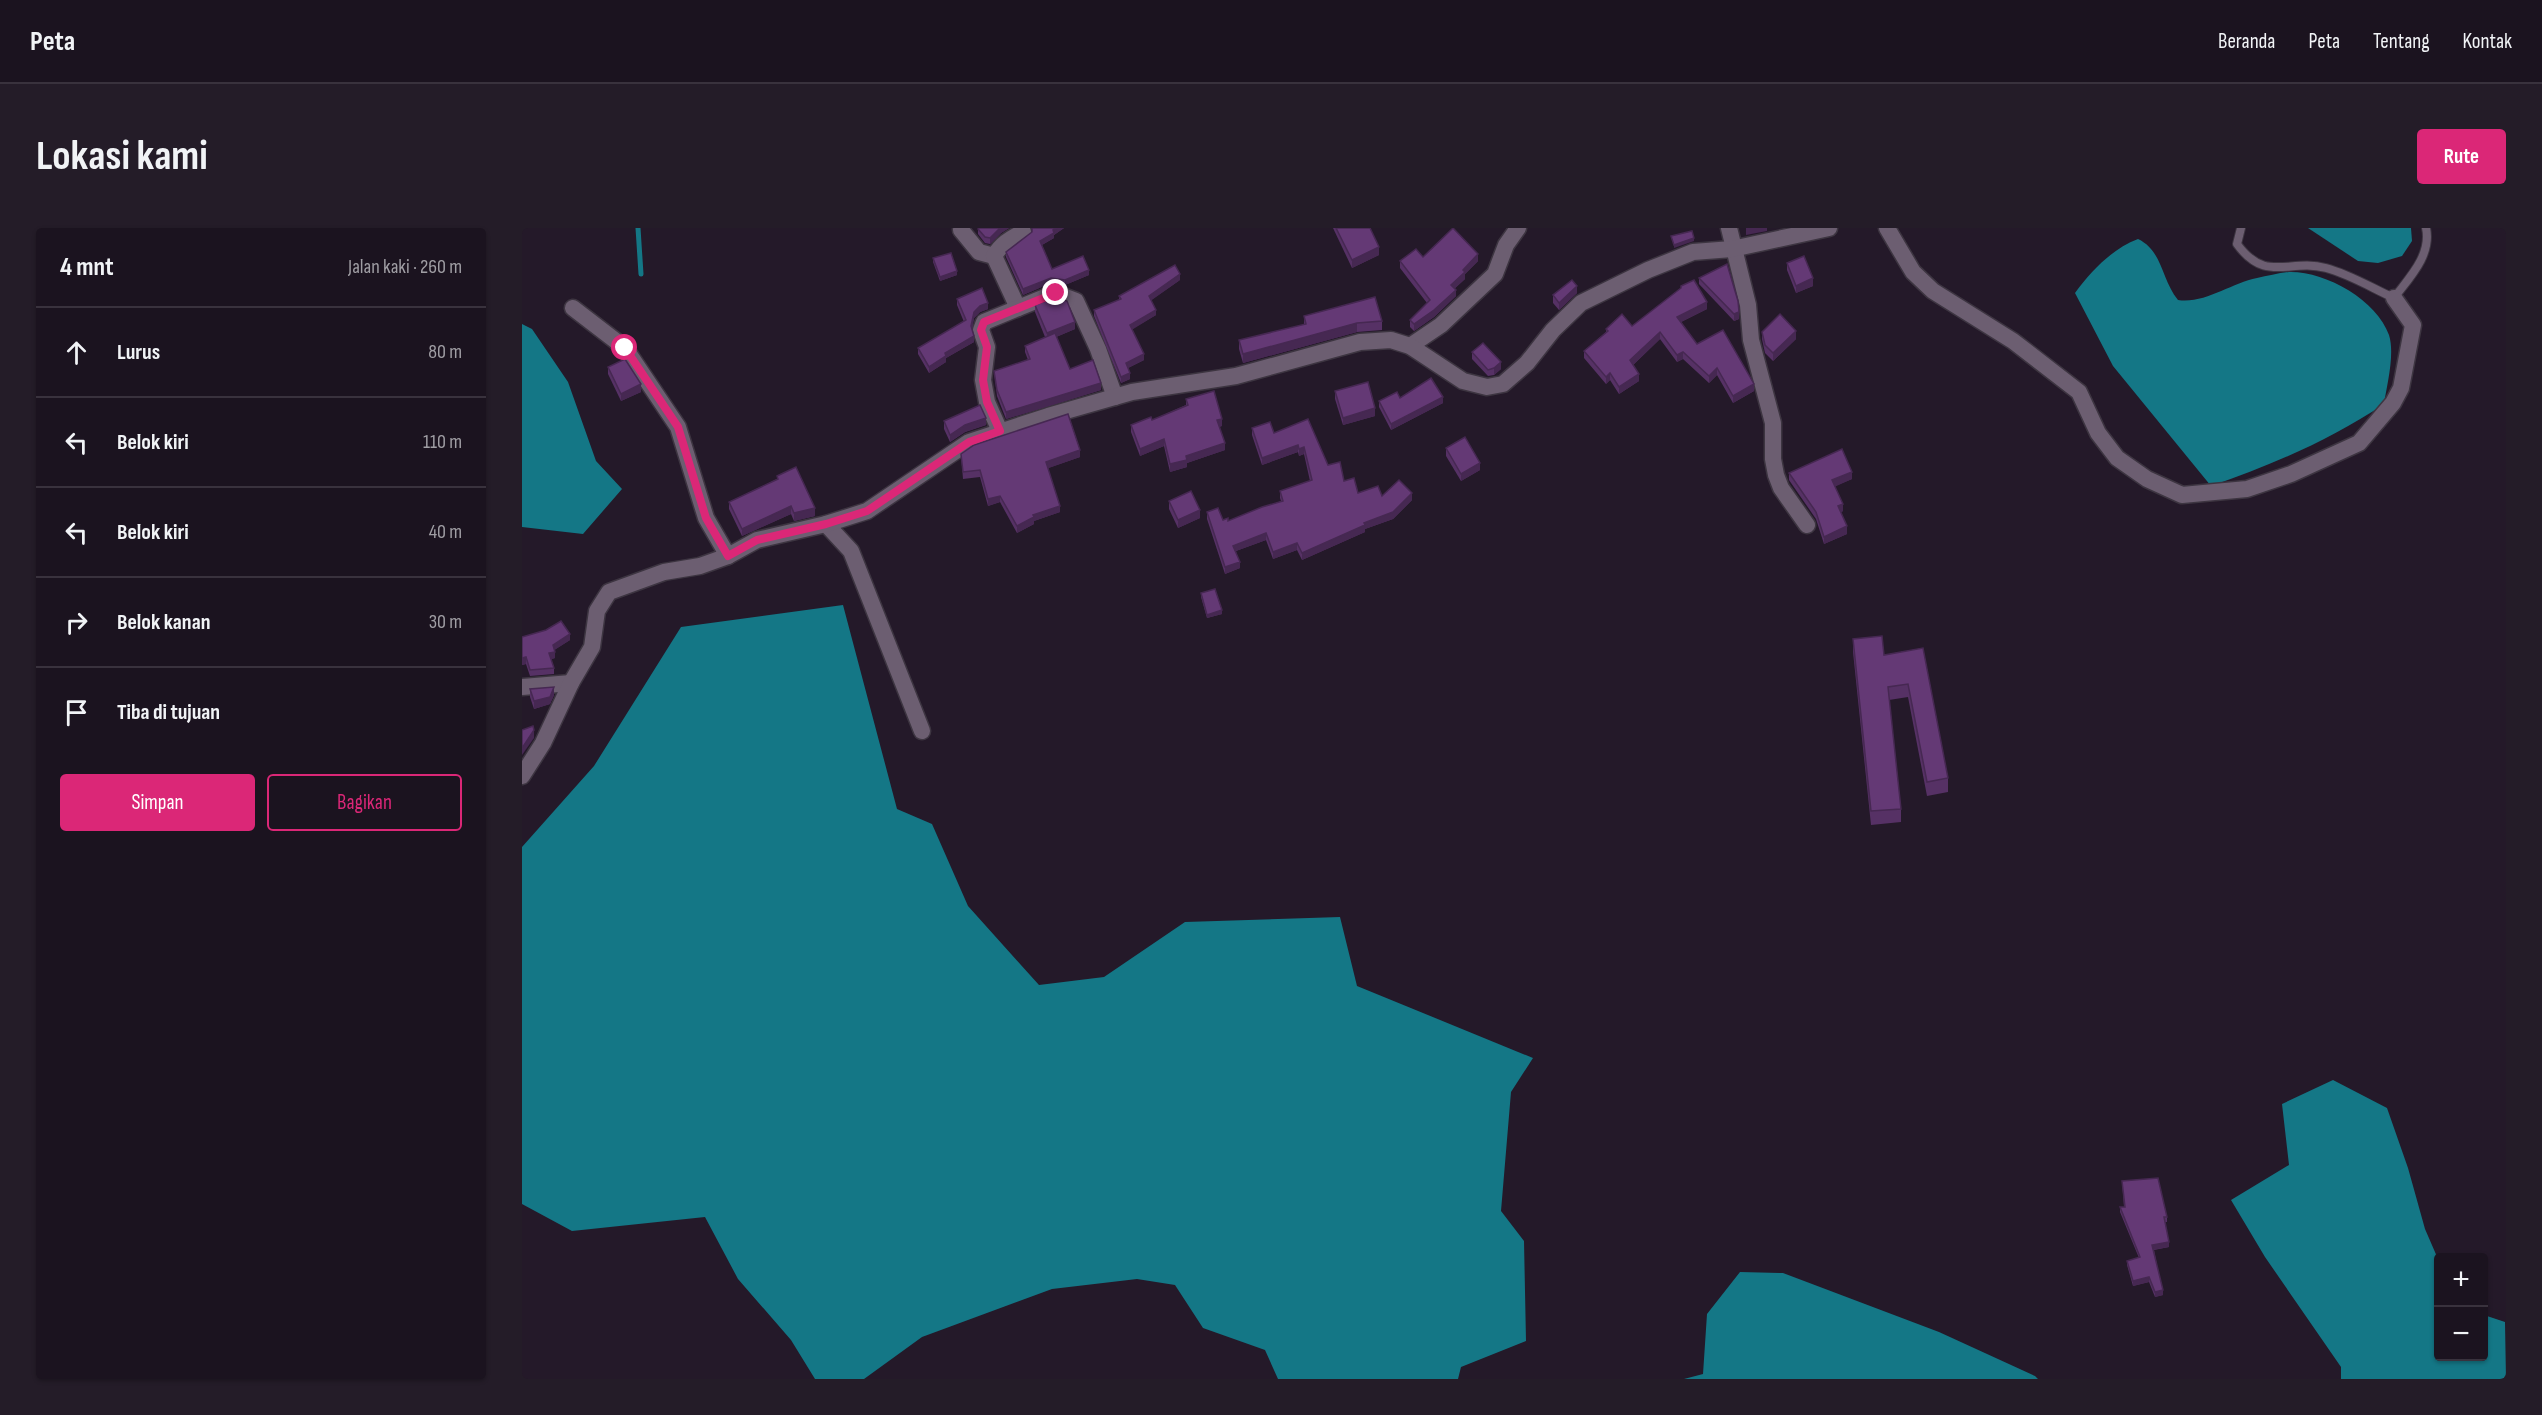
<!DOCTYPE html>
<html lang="id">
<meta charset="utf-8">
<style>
:root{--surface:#1b131f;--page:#241c28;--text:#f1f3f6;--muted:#a09ea4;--line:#39323d;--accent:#db2777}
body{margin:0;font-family:"Sofia Sans Condensed",sans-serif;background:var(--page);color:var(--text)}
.controls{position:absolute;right:18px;bottom:18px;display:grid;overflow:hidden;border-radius:6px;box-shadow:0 2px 4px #0004}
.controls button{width:54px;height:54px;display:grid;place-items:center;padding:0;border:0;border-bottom:2px solid var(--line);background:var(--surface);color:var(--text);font:30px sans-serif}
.stop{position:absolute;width:18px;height:18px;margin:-14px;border:4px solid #db2777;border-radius:50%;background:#fff}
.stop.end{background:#db2777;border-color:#fff;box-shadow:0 2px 6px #0008}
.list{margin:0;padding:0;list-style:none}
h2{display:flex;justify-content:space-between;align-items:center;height:78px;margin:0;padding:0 24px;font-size:26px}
h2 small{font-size:20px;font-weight:400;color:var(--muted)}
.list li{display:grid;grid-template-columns:39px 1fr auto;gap:18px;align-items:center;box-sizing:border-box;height:90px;padding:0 24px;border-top:2px solid var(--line)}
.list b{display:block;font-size:22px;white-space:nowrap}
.list em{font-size:20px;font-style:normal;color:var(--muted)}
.actions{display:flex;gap:12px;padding:18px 24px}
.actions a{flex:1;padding:14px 0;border:2px solid var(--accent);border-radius:6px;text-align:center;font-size:21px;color:var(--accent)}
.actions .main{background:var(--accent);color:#fff}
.icon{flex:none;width:33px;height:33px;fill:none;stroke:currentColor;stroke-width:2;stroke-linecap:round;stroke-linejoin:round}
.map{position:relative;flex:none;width:1984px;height:1151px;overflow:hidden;border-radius:6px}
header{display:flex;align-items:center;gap:36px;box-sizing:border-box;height:84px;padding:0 30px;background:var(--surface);border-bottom:2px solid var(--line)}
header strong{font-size:28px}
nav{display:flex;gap:33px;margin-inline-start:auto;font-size:21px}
.intro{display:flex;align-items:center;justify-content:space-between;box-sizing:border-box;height:144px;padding:0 36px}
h1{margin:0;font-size:42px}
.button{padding:15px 27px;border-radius:6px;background:var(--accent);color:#fff;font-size:21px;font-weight:700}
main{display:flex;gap:36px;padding:0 36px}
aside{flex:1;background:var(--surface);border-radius:6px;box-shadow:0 2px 4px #0004}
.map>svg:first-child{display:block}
.water{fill:#147786}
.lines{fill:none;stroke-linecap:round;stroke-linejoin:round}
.stream{stroke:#147786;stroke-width:5}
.lane-casing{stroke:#3d3541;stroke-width:10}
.street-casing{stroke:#3d3541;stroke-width:19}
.lane{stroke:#6c5e71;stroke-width:8}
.street{stroke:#6c5e71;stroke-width:16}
.wall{fill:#563165}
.shaded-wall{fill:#462852}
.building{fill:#643975;stroke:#462852;stroke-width:1.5}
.route{stroke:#db2777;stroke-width:8}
</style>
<header>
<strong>Peta</strong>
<nav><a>Beranda</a><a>Peta</a><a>Tentang</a><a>Kontak</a></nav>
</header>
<div class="intro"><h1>Lokasi kami</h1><a class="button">Rute</a></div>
<main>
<aside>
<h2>4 mnt<small>Jalan kaki · 260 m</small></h2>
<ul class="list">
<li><svg class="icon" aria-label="ahead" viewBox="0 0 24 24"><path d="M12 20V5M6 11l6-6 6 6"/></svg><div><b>Lurus</b></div><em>80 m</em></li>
<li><svg class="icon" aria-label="left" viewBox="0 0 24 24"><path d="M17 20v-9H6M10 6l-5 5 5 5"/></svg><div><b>Belok kiri</b></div><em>110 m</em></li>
<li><svg class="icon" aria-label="left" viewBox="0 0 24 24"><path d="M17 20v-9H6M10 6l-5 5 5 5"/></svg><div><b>Belok kiri</b></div><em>40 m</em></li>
<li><svg class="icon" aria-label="right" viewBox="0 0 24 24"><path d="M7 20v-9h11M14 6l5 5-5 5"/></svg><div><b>Belok kanan</b></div><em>30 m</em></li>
<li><svg class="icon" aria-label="arrive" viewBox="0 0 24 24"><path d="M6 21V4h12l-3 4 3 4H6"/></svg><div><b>Tiba di tujuan</b></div></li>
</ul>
<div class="actions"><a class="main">Simpan</a><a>Bagikan</a></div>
</aside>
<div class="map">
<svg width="1984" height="1151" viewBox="0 0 1984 1151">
<rect width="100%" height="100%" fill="#241929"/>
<g class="water">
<polygon points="1786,0 1889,0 1890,13 1880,28 1856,35 1836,33"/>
<path d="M 1616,11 C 1641,23 1639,51 1656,72 C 1683,76 1709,55 1735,50 C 1745,48 1757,45 1767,44 C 1803,43 1855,72 1867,107 C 1873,126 1865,157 1862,176 C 1808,212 1750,237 1689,258 L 1591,138 L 1553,65 C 1570,42 1590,21 1616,11 Z"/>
<polygon points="0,96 10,101 46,154 74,233 100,261 61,306 0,299"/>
<polygon points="321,377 375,581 410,596 446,678 517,757 582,749 663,694 818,689 835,758 1011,830 989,864 979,983 1002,1013 1004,1113 939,1139 936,1151 756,1151 743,1122 681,1100 653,1057 615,1051 530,1061 400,1109 342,1151 293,1151 269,1112 216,1051 183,989 50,1003 0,976 0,619 72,538 159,399"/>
<polygon points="1811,852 1865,880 1886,940 1903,1001 1916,1031 1916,1128 1962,1128 1962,1087 1983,1094 1984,1151 1819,1151 1819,1139 1743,1029 1709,972 1767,937 1760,876"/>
<polygon points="1218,1044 1261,1045 1417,1104 1513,1148 1516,1151 1162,1151 1181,1146 1185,1086"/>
</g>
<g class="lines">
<polyline class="stream" points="116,0 119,46"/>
<g class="lane-casing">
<path id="lane" d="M 1719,0 L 1715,16 C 1744,56 1767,30 1804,40 C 1827,46 1850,60 1872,70 C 1887,50 1910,27 1904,0"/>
</g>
<g class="street-casing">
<g id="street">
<polyline points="1207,0 1226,77 1229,112 1251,195 1251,231 1254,247 1259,260 1285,297"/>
<polyline points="1365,0 1391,44 1411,63 1491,113 1557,164 1576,205 1595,230 1625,251 1660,267 1725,261 1769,246 1837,215 1871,175 1879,160 1891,97 1872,70"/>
<polyline points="439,2 457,24 472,28"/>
<polyline points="51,80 103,120 156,199 184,290 206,328"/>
<path d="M 496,80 L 472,28 C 480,15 488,11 501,4"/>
<polyline points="888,118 919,97 973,46 984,17 996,0"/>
<polyline points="478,203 465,174 461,152 465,119 459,102 462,94 533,65 554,73 576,121 593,169"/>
<polyline points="304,296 329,323 400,503"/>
<polyline points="0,459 49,455"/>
<polyline points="0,548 21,515 49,455 70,419 75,383 87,364 142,344 178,338 206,328 235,312 304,296 345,283 447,214 526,188 610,164 714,148 838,114 869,112 888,118 941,153 965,159 981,156 1005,135 1031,102 1059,75 1126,42 1171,24 1210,21 1307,0"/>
</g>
</g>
<use href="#lane" class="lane"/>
<use href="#street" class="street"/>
</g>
<g class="wall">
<polygon points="457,0 487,0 479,5 468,16 463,15 456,6 456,1"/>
<polygon points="510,0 542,0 532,7 532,10 520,17 530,41 567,47 543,57 529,55 501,67 484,29 484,24 510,4"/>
<polygon points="811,0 848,0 857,27 830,40"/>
<polygon points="901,29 956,33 943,46 943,51 933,60 934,68 912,89 892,103 888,99 888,92 905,75 878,40 878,33"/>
<polygon points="411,30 435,47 418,53 411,34"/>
<polygon points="1265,35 1291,58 1274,65 1265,42"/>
<polygon points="1177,50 1217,91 1212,93 1177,56"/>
<polygon points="658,52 629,72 634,87 610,101 622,132 606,140 608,151 599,155 572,88 572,82 597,72 597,68"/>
<polygon points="1159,58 1185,81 1159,94 1175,116 1232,163 1211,175 1195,147 1187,155 1161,131 1155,134 1138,111 1111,137 1117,153 1097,166 1088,152 1084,156 1062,130 1062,123 1084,104 1084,101 1110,98 1159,61"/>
<polygon points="1055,65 1037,82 1031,75 1031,67"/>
<polygon points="435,71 466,81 458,84 452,90 450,101 452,114 424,130 424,134 407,145 396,126 396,120 442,94 435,77"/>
<polygon points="513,77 553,101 534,109 548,141 579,162 484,191 475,168 472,143 506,132 503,124 503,118 523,109 513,84"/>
<polygon points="782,88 860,93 860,102 835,104 721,135 717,121 717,112 782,97"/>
<polygon points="1240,104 1274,111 1251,133 1243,125 1240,111"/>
<polygon points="950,124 979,141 972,147 966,148 950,131"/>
<polygon points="86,139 119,164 99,173 86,146"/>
<polygon points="813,163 853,188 821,197 813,171"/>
<polygon points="664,171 700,198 697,199 703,222 665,235 665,239 648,244 642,218 618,228 609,204 609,197 630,192 664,177"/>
<polygon points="857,173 921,175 869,202 857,179"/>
<polygon points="786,191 806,237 836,265 890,272 871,291 843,301 843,304 780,332 775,322 751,331 744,312 714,323 718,340 703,346 685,291 685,284 701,292 706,293 759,273 758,270 758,263 788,253 782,226 777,228 776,224 740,237 730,207 730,200 752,205"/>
<polygon points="422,193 464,197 443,204 428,214 422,201"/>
<polygon points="924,220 958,242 939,253 924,228"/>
<polygon points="439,226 558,229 526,240 538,284 512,293 512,296 495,305 478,274 466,278 458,249 441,251"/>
<polygon points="1267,245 1330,251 1313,258 1321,283 1319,284 1325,306 1302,316 1294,291 1267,252"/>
<polygon points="255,248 293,288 272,293 269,286 220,308 207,281 207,274 255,251"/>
<polygon points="647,273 678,290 656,300 647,281"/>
<polygon points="679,365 700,386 685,390 679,369"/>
<polygon points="0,409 48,412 32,422 33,430 29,431 32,440 32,446 8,448 4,436 0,437"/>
<polygon points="1331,411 1362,427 1401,420 1426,550 1426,564 1405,568 1386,469 1367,472 1379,581 1379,594 1349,597 1331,424"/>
<polygon points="8,461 32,467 28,476 12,481 8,469"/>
<polygon points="1600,953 1645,989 1645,994 1643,994 1647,1019 1632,1022 1641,1067 1633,1069 1627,1054 1611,1058 1605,1037 1605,1033 1617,1030 1598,984 1598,979 1602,979"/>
</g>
<g class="shaded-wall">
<polygon points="478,0 487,0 479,5 468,16 468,10"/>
<polygon points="535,0 542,0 532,7 532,10 518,18 518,13"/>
<polygon points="1224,0 1245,0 1245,3 1224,7"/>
<polygon points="1172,10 1172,13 1152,20 1152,17"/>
<polygon points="857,19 857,27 830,40 830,32"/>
<polygon points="956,26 956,33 943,46 943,51 929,64 929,57 941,42"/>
<polygon points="567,42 567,47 543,57 543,52"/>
<polygon points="435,43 435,47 418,53 418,49"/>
<polygon points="658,46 658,52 627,74 627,68"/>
<polygon points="529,50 529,55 501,67 501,61"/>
<polygon points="1291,50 1291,58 1274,65 1274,58"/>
<polygon points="1055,58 1055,65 1037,82 1037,75"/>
<polygon points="934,62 934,68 912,89 892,103 892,96"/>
<polygon points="1185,74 1185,81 1155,96 1155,89"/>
<polygon points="466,75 466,81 458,84 452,90 449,105 449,98 452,84 458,78"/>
<polygon points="634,82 634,87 608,103 608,97"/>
<polygon points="1217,84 1217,91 1212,93 1212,86"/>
<polygon points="553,94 553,101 525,113 525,105"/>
<polygon points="835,95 835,104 721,135 721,126"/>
<polygon points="1274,103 1274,111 1251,133 1251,125"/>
<polygon points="1138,104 1138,111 1108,140 1108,132"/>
<polygon points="452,108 452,114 424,130 424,134 407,145 407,139 423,125"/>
<polygon points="1161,124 1161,131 1155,134 1155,127"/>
<polygon points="622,126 622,132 604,141 604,135"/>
<polygon points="979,134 979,141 972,147 972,140"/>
<polygon points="1195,140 1195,147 1187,155 1187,148"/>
<polygon points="608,145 608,151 599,155 599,149"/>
<polygon points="1088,145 1088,152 1084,156 1084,149"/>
<polygon points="1117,146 1117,153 1097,166 1097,159"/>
<polygon points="579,155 579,162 484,191 484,184"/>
<polygon points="119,156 119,164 99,173 99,166"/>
<polygon points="1232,156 1232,163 1211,175 1211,168"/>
<polygon points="921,169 921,175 869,202 869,196"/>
<polygon points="853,180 853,188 821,197 821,190"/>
<polygon points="464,190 464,197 443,204 428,214 428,207 443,197"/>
<polygon points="700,191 700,198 695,199 695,192"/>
<polygon points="642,211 642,218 618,228 618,221"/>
<polygon points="703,215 703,222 665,235 665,239 648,244 648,236 664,228"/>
<polygon points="776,217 776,224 740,237 740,230"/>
<polygon points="782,219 782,226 777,228 777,221"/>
<polygon points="558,222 558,229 524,241 524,234"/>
<polygon points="958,235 958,242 939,253 939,246"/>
<polygon points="1330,244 1330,251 1310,260 1310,252"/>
<polygon points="890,265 890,272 871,291 843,301 843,304 780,332 780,325 842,295"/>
<polygon points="478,268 478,274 466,278 466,271"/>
<polygon points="1321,276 1321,283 1316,286 1316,278"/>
<polygon points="269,278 269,286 220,308 220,301"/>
<polygon points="538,278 538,284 512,293 512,296 495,305 495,298 511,287"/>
<polygon points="293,280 293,288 272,293 272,285"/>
<polygon points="678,282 678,290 656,300 656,292"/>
<polygon points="1325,298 1325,306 1302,316 1302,309"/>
<polygon points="744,305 744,312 711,324 711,318"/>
<polygon points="775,315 775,322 751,331 751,324"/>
<polygon points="718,334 718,340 703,346 703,339"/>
<polygon points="700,382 700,386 685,390 685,387"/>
<polygon points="48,406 48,412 31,423 31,417"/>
<polygon points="33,424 33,430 27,432 27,425"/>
<polygon points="4,429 4,436 0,437 0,430"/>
<polygon points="32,459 32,467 28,476 12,481 12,473"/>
<polygon points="12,502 12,510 0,527 0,520"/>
<polygon points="1647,1014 1647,1019 1630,1022 1630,1017"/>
<polygon points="1627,1049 1627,1054 1611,1058 1611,1053"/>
<polygon points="1641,1062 1641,1067 1633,1069 1633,1064"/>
</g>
<g class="building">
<polygon points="457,0 478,0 468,10 463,9 456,1"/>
<polygon points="510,0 535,0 531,2 532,5 518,13 530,41 561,28 567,42 543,52 529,50 501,61 484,24 510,4"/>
<polygon points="814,0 848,0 857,19 830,32"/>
<polygon points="931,0 956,26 941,42 943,44 929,57 934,62 912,82 892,96 888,92 908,72 878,33 894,21 901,29"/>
<polygon points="1170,3 1172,10 1152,17 1149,8"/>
<polygon points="429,25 435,43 418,49 411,30"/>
<polygon points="1282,28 1291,50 1274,58 1265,35"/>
<polygon points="1205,36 1216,73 1217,84 1212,86 1177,50"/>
<polygon points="653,37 658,46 627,68 634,82 608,97 622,126 604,135 608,145 599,149 572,82 599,71 597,68"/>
<polygon points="1050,52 1055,58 1037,75 1031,67"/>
<polygon points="1172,52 1185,74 1155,89 1175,116 1201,102 1232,156 1211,168 1195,140 1187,148 1161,124 1155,127 1138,104 1108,132 1117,146 1097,159 1088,145 1084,149 1062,123 1086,103 1084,101 1100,86 1110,98 1159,60 1159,58"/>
<polygon points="460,60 466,75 458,78 452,84 449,98 452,108 423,125 424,128 407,139 396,120 444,92 435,71"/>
<polygon points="533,69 545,73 553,94 525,105 513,77"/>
<polygon points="853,69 860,93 835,95 721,126 717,112 784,96 782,88"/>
<polygon points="1258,86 1274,103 1251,125 1243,117 1240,104"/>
<polygon points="533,105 548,141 571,132 579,155 484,184 475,162 472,143 508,131 503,118"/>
<polygon points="961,115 979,134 972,140 966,142 950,124"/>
<polygon points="103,131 119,156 99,166 86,139"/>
<polygon points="909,150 921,169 869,196 857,173 875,164 878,170"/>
<polygon points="846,154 853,180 821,190 813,163"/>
<polygon points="692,163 700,191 695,192 703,215 664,228 665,232 648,236 642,211 618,221 609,197 629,189 630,192 666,177 664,171"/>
<polygon points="458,177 464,190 443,197 428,207 422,193"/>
<polygon points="546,186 558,222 524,234 538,278 511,287 512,289 495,298 478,268 466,271 458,242 441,244 439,226 452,217"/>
<polygon points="786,191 806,237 818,234 822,253 832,250 836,265 856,258 860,268 877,252 890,265 871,284 842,295 843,297 780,325 775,315 751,324 744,305 711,318 718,334 703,339 685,284 696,280 701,292 706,290 706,293 740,279 761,273 758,263 790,252 782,219 777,221 776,217 740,230 730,200 748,194 752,205"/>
<polygon points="943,209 958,235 939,246 924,220"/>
<polygon points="1320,221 1330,244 1310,252 1321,276 1316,278 1325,298 1302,309 1294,284 1267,245"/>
<polygon points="274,239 293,280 272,285 269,278 220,301 207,274 256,251 255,248"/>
<polygon points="669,263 678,282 656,292 647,273"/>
<polygon points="693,361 700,382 685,387 679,365"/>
<polygon points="39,393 48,406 31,417 33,424 27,425 32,440 8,442 4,429 0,430 0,409 24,402"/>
<polygon points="1360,408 1362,427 1401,420 1426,550 1405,554 1386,456 1366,459 1379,581 1349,583 1331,411"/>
<polygon points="32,459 28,469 12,473 8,461"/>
<polygon points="11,498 12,502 0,520 0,502"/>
<polygon points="1636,950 1645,989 1642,989 1647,1014 1630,1017 1641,1062 1633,1064 1627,1049 1611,1053 1605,1033 1618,1029 1598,979 1603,979 1600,953"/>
</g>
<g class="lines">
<polyline class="route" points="103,120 156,199 184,290 206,328 235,312 304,296 345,283 447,214 478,203 465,174 461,152 465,119 459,102 462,94 534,65"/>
</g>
</svg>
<div class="controls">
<button>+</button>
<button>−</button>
</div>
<div class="stop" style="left:103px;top:120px"></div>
<div class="stop end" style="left:534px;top:65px"></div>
</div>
</main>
